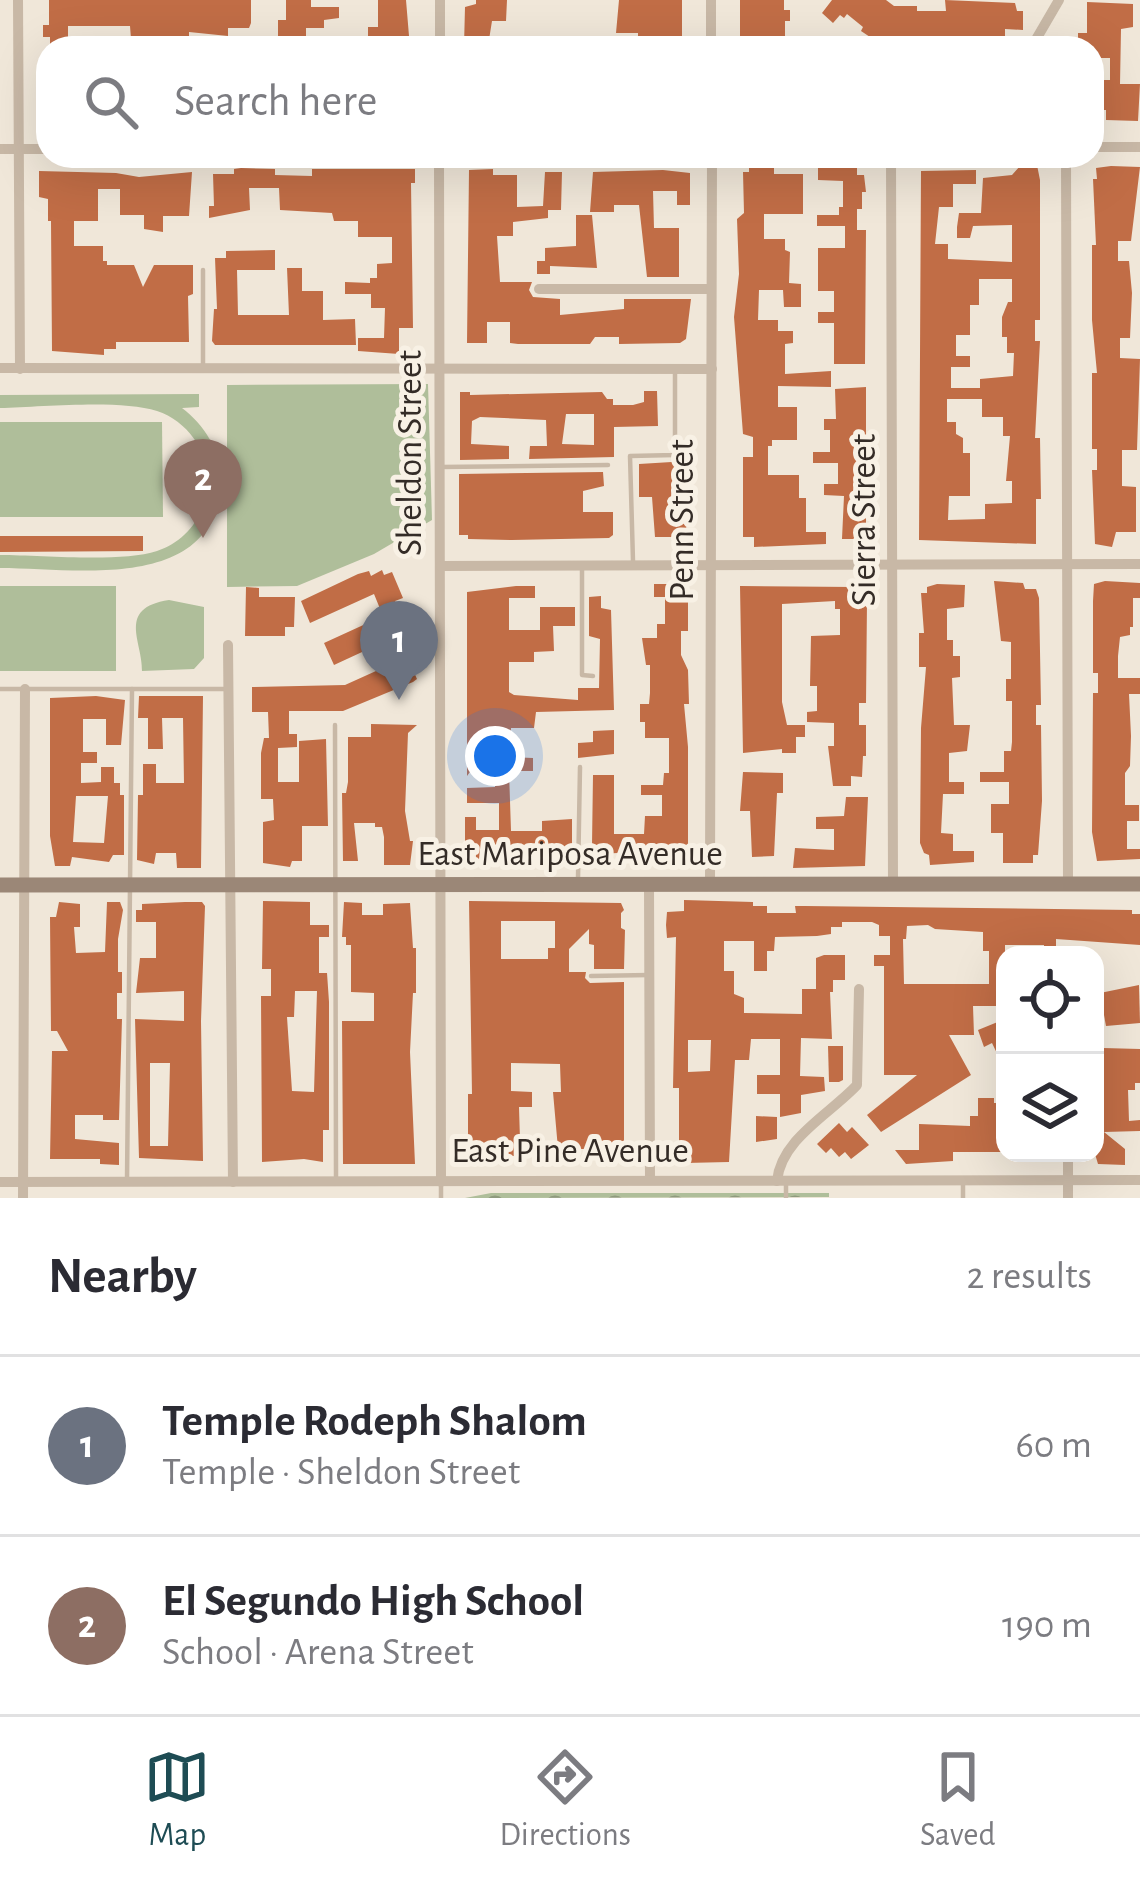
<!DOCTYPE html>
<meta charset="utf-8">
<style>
:root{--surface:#fff;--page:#f7f7f7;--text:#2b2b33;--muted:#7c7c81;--line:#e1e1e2;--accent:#1e4c54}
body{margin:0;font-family:"Alegreya Sans",sans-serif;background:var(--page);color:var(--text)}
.controls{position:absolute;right:36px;bottom:36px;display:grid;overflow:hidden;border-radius:24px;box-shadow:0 12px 48px #0002}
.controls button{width:108px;height:108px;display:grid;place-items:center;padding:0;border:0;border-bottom:3px solid var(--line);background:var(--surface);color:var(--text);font:60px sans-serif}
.you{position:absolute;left:495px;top:756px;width:42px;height:42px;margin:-30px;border:9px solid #fff;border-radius:50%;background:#1a73e8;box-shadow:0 0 0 18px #1a73e833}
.badge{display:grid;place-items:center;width:78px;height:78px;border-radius:50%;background:var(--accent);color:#fff;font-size:39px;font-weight:700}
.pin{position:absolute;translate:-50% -99px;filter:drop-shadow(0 3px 6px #0008)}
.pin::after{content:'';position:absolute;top:63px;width:42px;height:36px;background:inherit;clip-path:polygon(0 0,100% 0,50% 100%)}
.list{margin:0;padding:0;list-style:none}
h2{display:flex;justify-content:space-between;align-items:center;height:156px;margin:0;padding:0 48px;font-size:51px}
h2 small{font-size:39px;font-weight:400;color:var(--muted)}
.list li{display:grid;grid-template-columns:78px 1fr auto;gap:36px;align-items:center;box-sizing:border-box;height:180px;padding:0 48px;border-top:3px solid var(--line)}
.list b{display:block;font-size:45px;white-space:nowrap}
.list p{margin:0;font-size:39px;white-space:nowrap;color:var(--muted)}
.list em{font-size:39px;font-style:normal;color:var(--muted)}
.icon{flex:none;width:66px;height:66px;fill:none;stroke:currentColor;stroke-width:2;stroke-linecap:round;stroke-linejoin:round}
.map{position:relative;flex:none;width:1140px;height:1198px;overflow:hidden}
.search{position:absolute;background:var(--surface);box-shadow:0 12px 48px #0002;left:36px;right:36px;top:36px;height:132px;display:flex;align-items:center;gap:30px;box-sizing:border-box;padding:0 42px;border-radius:36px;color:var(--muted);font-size:45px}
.sheet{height:516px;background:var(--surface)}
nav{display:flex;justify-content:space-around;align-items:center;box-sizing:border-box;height:168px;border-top:3px solid var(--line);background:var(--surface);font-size:33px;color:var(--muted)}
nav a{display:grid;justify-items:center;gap:6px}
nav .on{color:var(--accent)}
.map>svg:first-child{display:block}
.park{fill:url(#park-crowns)}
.pitch{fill:#afbe9a}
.building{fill:#c16d46;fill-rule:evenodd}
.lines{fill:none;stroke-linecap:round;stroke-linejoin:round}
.lane{stroke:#c8b8a6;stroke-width:4.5}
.street{stroke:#c8b8a6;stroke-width:10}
.secondary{stroke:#9b8777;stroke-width:15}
.labels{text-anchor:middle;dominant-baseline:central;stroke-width:10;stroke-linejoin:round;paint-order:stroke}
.street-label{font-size:36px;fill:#342c27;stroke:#f8f1e5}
</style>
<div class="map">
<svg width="1140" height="1198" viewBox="0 0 1140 1198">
<defs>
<pattern id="park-crowns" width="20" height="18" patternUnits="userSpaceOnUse" patternTransform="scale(3)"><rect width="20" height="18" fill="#afbe9a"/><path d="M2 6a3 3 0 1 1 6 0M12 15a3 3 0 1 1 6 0" fill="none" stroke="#8f9b7e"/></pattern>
</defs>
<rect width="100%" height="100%" fill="#f0e7d9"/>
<polygon class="park" points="491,1193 829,1193 829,1197 465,1198"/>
<g class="pitch">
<polygon points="428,384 432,520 374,554 297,586 227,587 227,385"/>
<path d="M 199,394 L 199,407 L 182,408 C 207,427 224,456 220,488 C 211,593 73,568 0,568 L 0,555 C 41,555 121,563 157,551 C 181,543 199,524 205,499 C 215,462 193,423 157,411 C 120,399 41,407 0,408 L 0,395 Z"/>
<polygon points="0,422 162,422 163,517 0,517"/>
<rect x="0" y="586" width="116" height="85"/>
<path d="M 169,600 L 204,607 L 204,658 L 194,669 L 142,671 C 143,642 116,608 169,600 Z"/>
</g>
<g class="building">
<polygon points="49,0 251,0 251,23 249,28 228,28 228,36 189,32 189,48 155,48 155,39 131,39 130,26 68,26 68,48 50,48 50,37 43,37 43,25 49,25"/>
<polygon points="286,0 311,0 311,7 339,7 339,18 324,20 324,28 306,28 306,48 288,48 288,36 278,36 278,20 286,20"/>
<polygon points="378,0 406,0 410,48 397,48 397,42 368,42 368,27 378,27"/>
<polygon points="476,0 507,0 506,21 492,21 488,46 464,46 465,7 476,4"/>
<polygon points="619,0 682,0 682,44 642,45 638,44 638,33 616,33"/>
<polygon points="740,0 784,0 784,10 790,10 790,21 785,21 785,42 776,42 776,48 740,48"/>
<polygon points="832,0 886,0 894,6 917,6 917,11 946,11 945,0 1015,3 1017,11 1023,11 1023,30 1005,29 1005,48 934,48 934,41 909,41 909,37 892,37 885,47 861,31 863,27 847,14 844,18 840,15 833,23 822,13"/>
<polygon points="1087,2 1133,4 1133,27 1121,29 1120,84 1140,84 1138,121 1106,120 1106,110 1094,110 1094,80 1110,80 1110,58 1092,58 1092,48 1078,48 1078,33 1087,33"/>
<path d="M 1021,165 L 1037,165 L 1040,180 L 1040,320 L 1035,320 L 1035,341 L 1040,341 L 1035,438 L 1040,438 L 1041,499 L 1036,499 L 1036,544 L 919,540 L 921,171 L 976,170 L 976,184 L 953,184 L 953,207 L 939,207 L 935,244 L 948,244 L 948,259 L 1012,262 L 1012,225 L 973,226 L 970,238 L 957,238 L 957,227 L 959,213 L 981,213 L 983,178 L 1012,175 ZM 979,279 L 1012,279 L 1012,302 L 1008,302 L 1002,317 L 1002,337 L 1007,337 L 1007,353 L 1014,353 L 1013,376 L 980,379 L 980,388 L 951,388 L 951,367 L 970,367 L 970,356 L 956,356 L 956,335 L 970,335 L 970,305 L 979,305 ZM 947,399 L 982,399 L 982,417 L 1003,417 L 1003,436 L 1010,436 L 1006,481 L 1012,481 L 1012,503 L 985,504 L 985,519 L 948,520 L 949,496 L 970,496 L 970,453 L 963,453 L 963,438 L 956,434 L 956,422 L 947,422 Z"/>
<polygon points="1111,166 1140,167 1131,241 1118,241 1118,261 1129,261 1132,293 1130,338 1120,338 1120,358 1140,359 1137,450 1122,450 1122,486 1136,487 1136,532 1116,532 1112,547 1095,544 1092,470 1097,470 1097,449 1092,449 1092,373 1097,373 1092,320 1092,245 1096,245 1093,179 1097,179 1096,168"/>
<polygon points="749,167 774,167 774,174 803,174 803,214 764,214 764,239 785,239 785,250 790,252 789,283 801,284 801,307 784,307 783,290 759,290 758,320 778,320 778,331 793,331 793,343 785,344 785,374 831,371 831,387 778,386 778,407 797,407 797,440 772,440 772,446 768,446 768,475 799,475 799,498 806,498 806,532 826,532 826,544 754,547 754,537 743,537 743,457 753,457 753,437 743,434 734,317 739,274 737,219 744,213 743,172 749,172"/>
<polygon points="818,167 857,167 857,175 864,175 866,192 862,192 862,209 857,209 857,230 866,230 865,364 834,364 834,323 818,323 818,312 834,312 834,291 818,291 818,248 845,248 845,226 817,226 817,215 839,215 839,207 843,207 843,181 818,180"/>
<polygon points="241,168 275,169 275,175 312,176 312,169 415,169 415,183 411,183 413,328 399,328 399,354 358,351 358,338 384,338 385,308 371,308 371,294 345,294 345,282 370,283 370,278 377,278 377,264 392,263 392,237 358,237 358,221 334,221 332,213 280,210 279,188 249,188 250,210 209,218 209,206 214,206 213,174 234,174 234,169"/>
<polygon points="493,169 493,175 517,175 517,207 543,206 545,172 562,172 561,210 548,210 548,218 513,222 513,236 497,236 500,282 532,282 529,290 533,297 560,299 560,315 624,309 624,299 691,299 686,339 680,343 619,344 619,337 595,337 590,344 518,344 510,343 510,322 487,322 487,343 467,343 469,170"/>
<polygon points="663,170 690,173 690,205 677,205 677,191 653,191 654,228 679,228 679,277 647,277 639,205 614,205 614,212 590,212 593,172"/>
<polygon points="39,171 116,173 139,177 192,172 189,216 163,216 163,232 144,229 144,215 120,215 120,189 98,189 98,221 74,221 74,246 103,246 103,261 107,261 107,265 134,265 143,287 154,265 193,265 193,294 188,296 189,342 116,342 116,349 104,349 104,355 52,351 51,221 48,221 48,199 39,197"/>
<polygon points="576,215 592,215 597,268 550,266 550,274 537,274 537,261 545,261 545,248 576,246"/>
<polygon points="275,250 275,270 237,270 238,315 289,315 287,268 302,268 302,291 323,291 323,320 355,319 356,345 215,345 212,341 214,309 217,309 215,258 226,258 226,251"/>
<polygon points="866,387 866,539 842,539 844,496 824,495 824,484 838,484 838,463 813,463 813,452 830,452 830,430 824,430 824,419 836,419 835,389"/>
<path d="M 644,391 L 657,391 L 658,426 L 614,427 L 614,457 L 529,459 L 530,446 L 547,446 L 546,420 L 480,417 L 472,421 L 471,444 L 509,446 L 509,459 L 460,460 L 460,392 L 470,392 L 470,395 L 602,392 L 607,399 L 613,399 L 613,405 L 633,405 L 644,402 ZM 566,414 L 594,414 L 594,445 L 562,444 Z"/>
<polygon points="688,461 686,537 655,537 652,497 639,497 639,464"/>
<polygon points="603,472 604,486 583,491 583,512 613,512 613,535 609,538 512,540 468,539 468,535 459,535 459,474"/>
<polygon points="0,536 143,536 143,551 0,552"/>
<polygon points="382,570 384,575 392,572 403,598 395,601 399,609 392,612 401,634 334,665 324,643 383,616 374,594 310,623 301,601 358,574 369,571 371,576"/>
<polygon points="994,581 1023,583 1025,589 1036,589 1039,598 1041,705 1036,705 1036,725 1041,725 1042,801 1038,855 1033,855 1033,863 1003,863 1003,833 991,833 991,804 1009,804 1009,782 980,782 980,772 1004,772 1004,751 1011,751 1012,742 1012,701 1006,701 1006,679 1011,679 1011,642 1001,641"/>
<polygon points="1105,581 1140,583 1140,598 1133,598 1133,627 1130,627 1130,635 1120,637 1118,656 1118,678 1140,678 1140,694 1129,694 1131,736 1130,766 1125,773 1125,805 1139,805 1139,821 1127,821 1127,849 1140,849 1140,859 1097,861 1092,832 1093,693 1098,693 1098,673 1093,673 1093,601 1094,584"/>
<polygon points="654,584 672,584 672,588 688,592 688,631 681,631 681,655 688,670 689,704 684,704 688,747 688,861 636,865 636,852 599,854 599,860 585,860 585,845 592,845 593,775 614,775 614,834 644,834 645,816 662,816 662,795 641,795 641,785 663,785 664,773 669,773 669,738 645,738 645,722 640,722 640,704 649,704 650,693 650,665 646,665 642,638 657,638 657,624 665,624 665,597 654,597"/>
<polygon points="937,584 965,585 964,607 947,609 947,640 953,640 953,656 960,656 960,677 952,678 954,725 970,725 967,751 949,753 949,782 964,782 964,794 943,794 941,833 953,834 953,851 974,851 974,862 930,865 929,855 924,853 920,843 921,728 926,667 919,667 919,633 924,633 921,593 927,593 927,587"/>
<polygon points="516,586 535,586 535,598 509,598 509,630 540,630 540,607 575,607 575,626 553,626 554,651 534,652 534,662 509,662 509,692 514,695 578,700 578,688 599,688 600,639 589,636 589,597 601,596 601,608 611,610 614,710 536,712 534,728 511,728 509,757 533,758 533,771 509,771 511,831 542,831 542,821 572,819 572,860 527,860 526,854 513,854 513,851 490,851 490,860 476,860 476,850 465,850 465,817 476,817 476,830 499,830 499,803 467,803 467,788 495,787 495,765 475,765 467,776 467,592"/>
<polygon points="740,586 854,587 855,601 867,601 866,703 859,703 859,725 866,725 866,756 863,756 862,777 851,776 851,786 833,786 828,746 834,746 834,723 807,722 807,712 817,711 817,686 810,686 811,636 840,635 840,609 835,609 835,601 782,604 782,702 787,725 805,725 805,737 796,737 796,753 782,753 782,749 743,753"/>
<polygon points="246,587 259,588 259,597 295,597 294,627 285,627 285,636 245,636"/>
<polygon points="407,657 417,679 413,682 343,711 289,711 289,734 297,734 297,747 278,748 278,782 299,782 299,741 326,739 328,826 302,826 302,861 292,861 290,867 263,863 263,822 274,820 273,799 261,799 261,753 264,738 269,738 268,712 252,712 252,687 345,685"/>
<path d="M 96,696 L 125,700 L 121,745 L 106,745 L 106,719 L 83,719 L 83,752 L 97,752 L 97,763 L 81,763 L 81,783 L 101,782 L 101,767 L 114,767 L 114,783 L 120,783 L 120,795 L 124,795 L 124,855 L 113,855 L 109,862 L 72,857 L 70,866 L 55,866 L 50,836 L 50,698 ZM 76,796 L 108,796 L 104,843 L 73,842 Z"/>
<polygon points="139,696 203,696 201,868 177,868 176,853 156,853 154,864 137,860 138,795 143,795 143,764 156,764 156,783 184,783 183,718 162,718 163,749 148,749 148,718 138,718"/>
<polygon points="371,724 417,725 408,733 405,811 410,841 413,841 410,865 384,865 384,837 382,827 375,827 375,823 354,823 358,861 343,861 342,793 346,793 348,782 348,737 371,737"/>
<polygon points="614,730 614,754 578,758 578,743 593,742 593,731"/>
<polygon points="743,772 783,773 783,793 777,793 774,856 752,857 750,811 740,811"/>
<polygon points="846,797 868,797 865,866 793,868 795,848 834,850 834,829 816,829 816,817 844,816"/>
<path d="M 684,900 L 753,902 L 753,906 L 767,906 L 767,913 L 796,913 L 795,906 L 805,906 L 1132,910 L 1132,914 L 1140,914 L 1140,945 L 1056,939 L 1056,950 L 1044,950 L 1044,945 L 1005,945 L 1005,1006 L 973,1006 L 974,1035 L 949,1035 L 971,1075 L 881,1132 L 867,1115 L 917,1075 L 884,1075 L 884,966 L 874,966 L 874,955 L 890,955 L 890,936 L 879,936 L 879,925 L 872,922 L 842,922 L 842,927 L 831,927 L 831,934 L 817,936 L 775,937 L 774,951 L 767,951 L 767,971 L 754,971 L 754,941 L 724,941 L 724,971 L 734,971 L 734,994 L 744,998 L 744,1013 L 802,1014 L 802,989 L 816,989 L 816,958 L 824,955 L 845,955 L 845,980 L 833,980 L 833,992 L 830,992 L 832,1039 L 801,1038 L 800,1076 L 824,1077 L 825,1091 L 801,1095 L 801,1113 L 780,1117 L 780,1094 L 757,1094 L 757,1075 L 780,1075 L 780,1039 L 751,1039 L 749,1060 L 735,1060 L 729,1162 L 685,1163 L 679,1161 L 679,1088 L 673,1088 L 676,937 L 667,938 L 666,925 L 667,912 L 684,911 ZM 928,925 L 935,929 L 983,932 L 983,951 L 989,951 L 989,984 L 904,984 L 903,939 L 906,939 L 907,926 ZM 688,1040 L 711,1040 L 710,1071 L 688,1072 Z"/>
<path d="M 263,901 L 310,902 L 310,925 L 329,925 L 329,937 L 319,937 L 319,973 L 327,973 L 329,1002 L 329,1130 L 323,1130 L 323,1162 L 304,1159 L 262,1162 L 261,996 L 271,996 L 271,969 L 262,969 ZM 295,991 L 317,991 L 314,1092 L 292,1091 L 287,1017 L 294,1017 Z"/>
<path d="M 469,901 L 621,903 L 624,910 L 621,913 L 621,928 L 625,930 L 624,969 L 594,969 L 594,945 L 589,944 L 589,929 L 569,949 L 569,972 L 586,972 L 585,978 L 590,983 L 624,982 L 624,1157 L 584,1157 L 584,1149 L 558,1149 L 553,1092 L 561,1092 L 560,1064 L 511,1063 L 511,1091 L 532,1092 L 532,1107 L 519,1107 L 520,1140 L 544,1143 L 544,1156 L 500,1156 L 500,1163 L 468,1160 L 468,1094 L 472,1094 ZM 501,921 L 555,921 L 555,948 L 548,948 L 548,959 L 501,959 Z"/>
<polygon points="59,902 80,904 80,927 74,927 76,953 105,952 107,902 120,902 123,910 118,939 118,972 122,972 122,993 117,993 117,1019 122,1019 119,1120 103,1120 103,1115 75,1115 75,1139 119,1143 119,1165 100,1164 100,1159 50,1159 52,1051 68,1051 57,1031 51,1031 50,917 56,917"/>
<path d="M 185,902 L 202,902 L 205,906 L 201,1021 L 203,1161 L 139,1158 L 135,1019 L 184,1021 L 184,991 L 136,993 L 140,958 L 156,958 L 156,922 L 136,922 L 136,910 L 142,910 L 142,904 ZM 150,1063 L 170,1063 L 168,1146 L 150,1146 Z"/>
<polygon points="344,902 362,903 362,915 383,915 383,904 410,903 413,948 416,948 416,993 413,993 410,1052 415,1164 343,1164 342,1021 374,1021 374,993 351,992 351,945 346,945 346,937 342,937"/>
<polygon points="1139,985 1140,1023 1106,1026 1100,993"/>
<polygon points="1005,1019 1005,1070 992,1043 984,1047 978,1030"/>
<polygon points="828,1046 843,1046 843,1080 839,1082 829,1082"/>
<polygon points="1103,1048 1140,1049 1140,1083 1135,1083 1135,1090 1128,1090 1129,1121 1140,1120 1140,1131 1104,1132 1125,1149 1125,1165 1098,1164 1095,1154 1098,1097 1095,1052 1103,1052"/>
<polygon points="978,1098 994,1098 994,1103 1005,1103 1005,1152 953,1152 953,1161 906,1164 895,1150 919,1150 919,1124 970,1126 970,1116 978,1116"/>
<polygon points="756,1116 777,1117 777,1139 756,1142"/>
<polygon points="839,1123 847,1132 852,1127 869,1145 851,1159 845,1152 839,1157 831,1148 826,1153 817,1144"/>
</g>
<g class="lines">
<g class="lane">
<polyline points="203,364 203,270"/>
<polyline points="441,467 608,465"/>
<polyline points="633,561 630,456 675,455 675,372"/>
<polyline points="582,567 582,675 593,676"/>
<polyline points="0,689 229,689"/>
<polyline points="335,725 336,1177"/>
<polyline points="578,878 580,767"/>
<polyline points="591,976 649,975"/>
<polyline points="127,1181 132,689"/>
<polyline points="786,1181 786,1198"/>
<polyline points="441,1198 441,1182"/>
<polyline points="963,1198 963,1181"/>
</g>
<g class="street">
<polyline points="18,0 20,369"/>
<polyline points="711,0 711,48"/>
<polyline points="440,48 440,0"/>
<polyline points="1031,48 1059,0"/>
<polyline points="1092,147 1140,147"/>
<polyline points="0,149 48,149"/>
<polyline points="439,156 441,1182"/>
<polyline points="891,156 893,884"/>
<polyline points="1066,156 1068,884"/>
<polyline points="539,289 711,289"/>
<polyline points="0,368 712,369"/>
<polyline points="441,566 1140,564"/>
<polyline points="228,645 233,1182"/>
<polyline points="649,884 650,1180"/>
<polyline points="710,884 712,156"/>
<polyline points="1068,1153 1068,1198"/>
<path d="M 777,1181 C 781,1139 830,1114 857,1085 L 859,989"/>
<polyline points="0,1182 1140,1180"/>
<polyline points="23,1198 25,689"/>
</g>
<polyline class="secondary" points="0,885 1140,884"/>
</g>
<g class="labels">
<g class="street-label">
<text transform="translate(410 453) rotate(-90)">Sheldon Street</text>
<text transform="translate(682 520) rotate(-90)">Penn Street</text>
<text transform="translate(864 520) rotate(-90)">Sierra Street</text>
<text x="570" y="854">East Mariposa Avenue</text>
<text x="570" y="1151">East Pine Avenue</text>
</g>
</g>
</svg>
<div class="controls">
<button><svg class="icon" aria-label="locate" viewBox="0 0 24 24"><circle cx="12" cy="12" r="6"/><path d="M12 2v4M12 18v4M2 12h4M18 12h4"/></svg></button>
<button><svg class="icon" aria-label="layers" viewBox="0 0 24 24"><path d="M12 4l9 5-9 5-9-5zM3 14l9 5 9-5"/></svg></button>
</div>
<div class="you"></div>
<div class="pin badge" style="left:399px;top:700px;background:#6b7280">1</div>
<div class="pin badge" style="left:203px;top:538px;background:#8d6e63">2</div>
<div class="search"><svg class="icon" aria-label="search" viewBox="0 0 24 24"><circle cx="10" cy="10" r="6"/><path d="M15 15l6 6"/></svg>Search here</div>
</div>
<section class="sheet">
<h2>Nearby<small>2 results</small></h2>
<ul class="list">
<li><span class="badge" style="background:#6b7280">1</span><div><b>Temple Rodeph Shalom</b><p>Temple · Sheldon Street</p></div><em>60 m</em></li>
<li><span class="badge" style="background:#8d6e63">2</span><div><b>El Segundo High School</b><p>School · Arena Street</p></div><em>190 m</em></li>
</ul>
</section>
<nav>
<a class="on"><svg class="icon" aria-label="map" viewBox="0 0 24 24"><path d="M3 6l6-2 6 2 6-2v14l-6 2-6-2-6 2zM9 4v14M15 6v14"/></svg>Map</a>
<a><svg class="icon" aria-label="directions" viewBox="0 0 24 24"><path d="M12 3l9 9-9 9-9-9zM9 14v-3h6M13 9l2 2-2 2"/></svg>Directions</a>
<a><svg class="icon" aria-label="saved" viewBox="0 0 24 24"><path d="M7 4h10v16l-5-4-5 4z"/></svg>Saved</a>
</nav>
